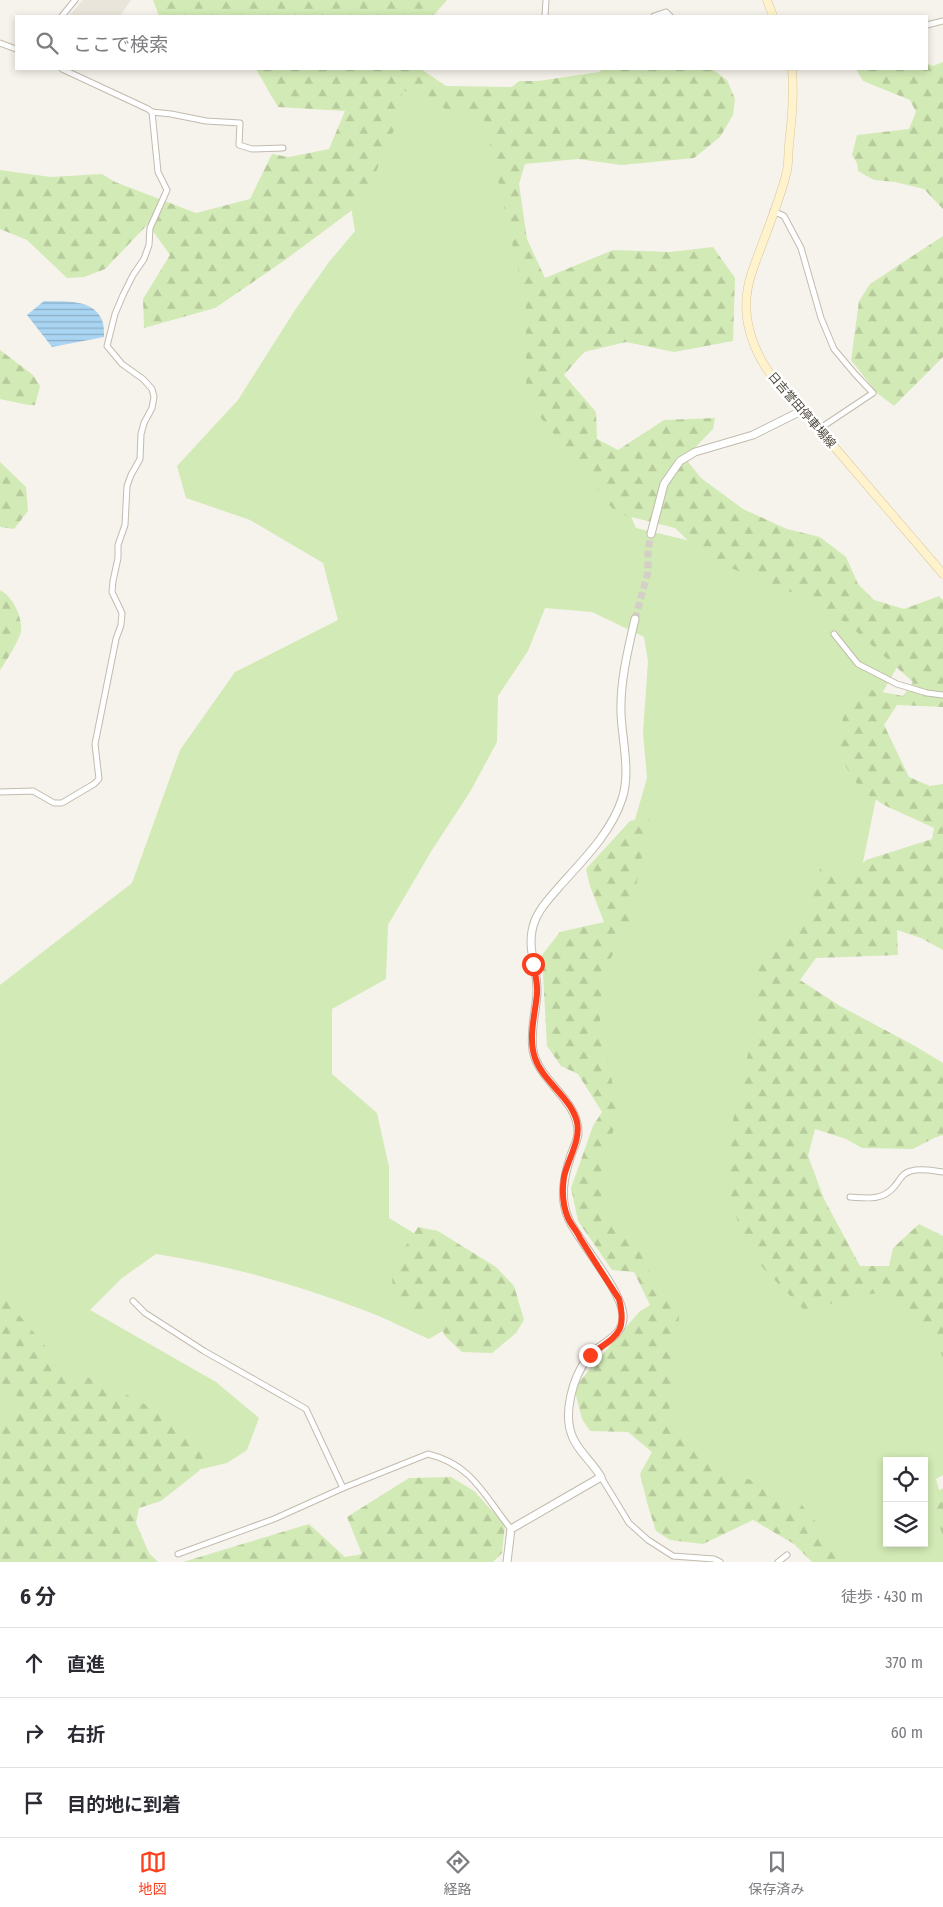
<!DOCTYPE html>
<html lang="ja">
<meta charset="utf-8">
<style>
:root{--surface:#fff;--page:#f2f2f3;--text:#2b2b33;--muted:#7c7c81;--line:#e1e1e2;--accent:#fc3f1d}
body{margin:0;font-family:"Fira Sans Condensed","Noto Sans JP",sans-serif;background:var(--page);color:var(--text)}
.controls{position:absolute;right:15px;bottom:15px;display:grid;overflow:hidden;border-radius:0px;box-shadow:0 2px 8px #0003}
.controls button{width:45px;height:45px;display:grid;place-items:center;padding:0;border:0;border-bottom:1px solid var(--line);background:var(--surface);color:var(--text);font:25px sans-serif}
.stop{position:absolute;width:15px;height:15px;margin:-11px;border:4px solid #fc3f1d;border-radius:50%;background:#fff}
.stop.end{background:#fc3f1d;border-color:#fff;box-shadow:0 1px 5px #0008}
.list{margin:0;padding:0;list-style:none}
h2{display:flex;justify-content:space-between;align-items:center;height:65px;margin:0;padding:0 20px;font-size:21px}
h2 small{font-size:16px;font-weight:400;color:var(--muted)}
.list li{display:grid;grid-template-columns:32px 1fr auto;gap:15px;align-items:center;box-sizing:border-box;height:70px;padding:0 20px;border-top:1px solid var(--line)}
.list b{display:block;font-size:19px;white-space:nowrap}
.list em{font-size:16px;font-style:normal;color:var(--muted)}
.icon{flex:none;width:28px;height:28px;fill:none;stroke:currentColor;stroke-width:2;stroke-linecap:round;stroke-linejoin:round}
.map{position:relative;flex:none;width:943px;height:1562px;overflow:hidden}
.search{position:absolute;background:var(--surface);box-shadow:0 2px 8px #0003;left:15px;right:15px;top:15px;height:55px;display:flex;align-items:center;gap:12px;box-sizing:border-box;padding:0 18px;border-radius:0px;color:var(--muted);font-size:19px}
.sheet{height:275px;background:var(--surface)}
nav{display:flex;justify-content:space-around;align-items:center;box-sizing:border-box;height:70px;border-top:1px solid var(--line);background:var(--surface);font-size:14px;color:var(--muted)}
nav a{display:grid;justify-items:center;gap:2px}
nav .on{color:var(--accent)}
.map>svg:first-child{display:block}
.residential{fill:#eae5da}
.green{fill:#d2eab5;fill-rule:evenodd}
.forest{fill:url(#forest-firs)}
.water{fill:url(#water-rules)}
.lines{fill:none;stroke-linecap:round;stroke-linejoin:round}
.tertiary-tunnel{stroke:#d4d0c8;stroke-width:7;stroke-dasharray:7 3.5;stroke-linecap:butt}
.minor-casing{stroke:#c2bbae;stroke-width:7}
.tertiary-casing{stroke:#c2bbae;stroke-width:9}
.secondary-casing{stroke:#d6c79b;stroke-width:9}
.minor{stroke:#fff;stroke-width:5}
.tertiary{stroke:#fff;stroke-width:7}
.secondary{stroke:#fff3cd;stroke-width:8}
.route{stroke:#fc3f1d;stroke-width:6}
.labels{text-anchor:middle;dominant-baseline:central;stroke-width:5;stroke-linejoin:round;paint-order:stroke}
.street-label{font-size:12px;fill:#4b4439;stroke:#fff}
</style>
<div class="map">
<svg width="943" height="1562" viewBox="0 0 943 1562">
<defs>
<pattern id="forest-firs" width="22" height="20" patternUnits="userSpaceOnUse" patternTransform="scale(1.25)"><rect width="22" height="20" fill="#d2eab5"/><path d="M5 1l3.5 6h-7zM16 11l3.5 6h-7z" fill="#b6ca9c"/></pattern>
<pattern id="water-rules" width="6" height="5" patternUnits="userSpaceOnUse" patternTransform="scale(1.25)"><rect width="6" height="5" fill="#a9d4f2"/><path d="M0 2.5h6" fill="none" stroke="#8caec5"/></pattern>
</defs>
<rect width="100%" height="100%" fill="#f6f3ec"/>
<polygon class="residential" points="83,0 131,0 120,16 69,16"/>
<path class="green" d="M 398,74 L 507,120 L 546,355 L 616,481 L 636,528 L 703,544 L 742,557 L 904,655 L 868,718 L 878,789 L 857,891 L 788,965 L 790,1261 L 917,1283 L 943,1313 L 943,1475 L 936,1479 L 943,1504 L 943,1562 L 824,1562 L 645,1425 L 663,1307 L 586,1192 L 608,1120 L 594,1073 L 596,955 L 647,778 L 643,733 L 648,661 L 644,637 L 592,612 L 545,608 L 528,651 L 498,696 L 497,742 L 470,792 L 432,850 L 388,925 L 386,979 L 332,1009 L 332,1074 L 377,1113 L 389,1167 L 389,1218 L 433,1245 L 470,1315 L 429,1339 C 408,1330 388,1319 366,1311 C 298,1285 228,1265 156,1254 L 122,1278 L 90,1310 L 216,1382 L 259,1418 L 247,1450 L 227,1463 L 155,1480 L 0,1548 L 0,985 L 132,883 L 180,750 L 235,672 L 338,620 L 323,563 L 250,520 L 186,498 L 177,466 L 238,400 L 295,310 L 329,262 L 355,231 L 348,189 ZM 887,1461 L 924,1461 L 924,1543 L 887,1543 Z"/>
<g class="forest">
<polygon points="153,0 447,0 433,16 159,16"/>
<polygon points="943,62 943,209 924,189 895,182 874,180 858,171 857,163 852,155 857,135 909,129 916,112 910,100 863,81 856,69 927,69 927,63 933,66"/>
<polygon points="256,69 421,69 446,86 512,87 519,81 538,81 599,72 604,69 712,69 727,80 735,99 733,115 720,137 694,158 621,165 578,159 525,164 519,184 527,239 545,278 613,250 670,252 713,247 735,278 733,341 674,352 626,342 584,352 564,375 596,412 597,439 618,450 664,420 715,418 713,429 685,458 701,478 743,509 787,529 820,537 846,557 858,584 874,600 904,609 939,596 943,600 943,707 897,705 884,725 909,777 930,786 943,784 943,950 921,938 897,930 898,955 816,958 800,980 840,1006 915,1046 943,1063 943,1135 934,1138 913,1149 862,1148 846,1139 815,1129 808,1156 824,1199 860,1266 889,1266 893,1248 919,1224 943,1236 943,1357 918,1315 888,1292 851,1296 807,1313 764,1269 743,1242 725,1173 728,1143 757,1014 754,982 755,966 805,924 822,862 845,881 866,860 932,839 934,828 886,806 862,791 846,767 837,735 844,716 861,688 903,696 913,682 848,624 791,592 706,558 675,528 616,513 541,418 526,395 526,306 485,121 446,109 403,90 396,125 363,202 285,260 215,308 144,328 143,299 170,255 148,224 105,269 84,277 67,278 27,240 0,229 0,170 51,177 102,174 115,182 196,213 250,199 272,154 289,157 329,149 345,111 278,107"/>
<polygon points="943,236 943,357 894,406 877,393 851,360 859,301 870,284"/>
<polygon points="0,350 33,375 40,386 35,405 28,405 0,399"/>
<polygon points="0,462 26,487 28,511 14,529 0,527"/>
<path d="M 0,590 C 13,597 22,616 21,631 C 20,639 5,663 0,670 Z"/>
<polygon points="650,816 628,927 603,972 600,1020 619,1117 604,1154 606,1211 633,1229 653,1280 680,1307 668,1423 685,1443 718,1465 800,1503 850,1562 812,1562 794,1544 753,1520 703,1544 670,1540 656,1531 648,1506 640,1474 652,1452 628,1432 590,1431 582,1419 574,1388 639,1312 650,1305 634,1272 612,1270 578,1221 571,1188 593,1126 602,1112 578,1074 561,1066 547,1046 542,955 560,932 604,922 590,886 586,869 630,821"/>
<polygon points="418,1227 438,1231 496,1267 514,1286 524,1320 516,1333 492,1353 462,1352 445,1336 433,1308 407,1312 395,1302 392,1279 400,1255"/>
<polygon points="0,1285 11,1291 19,1315 65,1369 109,1385 179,1423 192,1431 207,1455 199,1471 161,1501 139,1508 136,1523 149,1553 158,1562 0,1562 0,1415 13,1407 17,1394 0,1384"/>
<polygon points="451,1477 474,1491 505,1525 502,1553 493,1562 183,1562 309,1524 345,1557 362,1554 347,1517 409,1478"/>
<polygon points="942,1488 943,1490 943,1536 930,1499"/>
</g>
<path class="water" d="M 44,301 C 64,302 93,298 102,320 C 104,325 104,332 104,337 L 52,347 L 27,315 Z"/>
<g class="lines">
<polyline class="tertiary-tunnel" points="635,619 648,572 648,550 651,534"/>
<g class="minor-casing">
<g id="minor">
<polyline points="62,16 75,0"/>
<polyline points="545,16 546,0"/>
<polyline points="654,16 666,12 670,16"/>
<polyline points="927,25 943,21"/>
<polyline points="0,43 16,49"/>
<polyline points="152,112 171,114 206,121 240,123 239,145 252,149 283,148"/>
<polyline points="773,211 784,216 801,248 821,318 834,349 855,374 873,393 819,429"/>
<polyline points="834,634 858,664 897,684 927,693 943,695"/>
<polyline points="0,792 33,791 54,803 62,803 94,784 99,779 95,744 116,639 121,625 122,613 112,592 113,581 118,558 118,545 125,525 127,486 131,475 140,459 141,434 144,423 152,408 154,397 152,389 143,379 122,364 107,346 115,314 123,295 133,275 144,259 149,245 150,228 167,190 158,172 152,112 148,109 62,69"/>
<path d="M 850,1197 C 867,1198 882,1201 894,1187 C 900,1180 902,1173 911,1171 C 920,1168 934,1171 943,1172"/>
<polyline points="133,1301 145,1313 204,1351 306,1409 343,1488"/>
<polyline points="601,1477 629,1523 648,1540 673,1556 714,1559 720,1562"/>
<path d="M 178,1554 L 274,1519 L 343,1488 L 428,1454 C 473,1465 484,1496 511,1529"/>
<polyline points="778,1562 787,1555"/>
</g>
</g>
<g class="tertiary-casing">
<g id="tertiary">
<polyline points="651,534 664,484 680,461 695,452 753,435 801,411"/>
<path d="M 507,1562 L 511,1529 L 601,1477 C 593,1463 579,1452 573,1438 C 562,1414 573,1377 588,1357 C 600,1342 625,1338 623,1314 C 620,1288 582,1246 569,1220 C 559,1198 564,1176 571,1155 C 574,1147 578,1140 578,1132 C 578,1099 538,1081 533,1050 C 530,1030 536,1012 537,993 C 538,971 528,952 532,931 C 535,913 547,901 559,887 C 582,861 611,833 622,799 C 631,772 622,741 621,713 C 620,681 628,650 635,619"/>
</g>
</g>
<g class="secondary-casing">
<g id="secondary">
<polyline points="767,0 773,16"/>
<path d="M 792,69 C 794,96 792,117 789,145 C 788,154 789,165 786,175 C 777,209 762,242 751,275 C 731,339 777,388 819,429 L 943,574"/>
</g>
</g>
<use href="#minor" class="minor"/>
<use href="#tertiary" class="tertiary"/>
<use href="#secondary" class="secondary"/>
</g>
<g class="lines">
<path class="route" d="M 533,964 C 535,973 538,984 537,994 C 535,1015 528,1038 535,1058 C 543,1082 571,1097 577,1122 C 581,1141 568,1158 564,1177 C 562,1190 563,1206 568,1218 C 571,1225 577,1231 580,1238 C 593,1259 606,1279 619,1299 C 628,1334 615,1336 590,1355"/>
</g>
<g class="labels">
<g class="street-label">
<text transform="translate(802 410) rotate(49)">日吉誉田停車場線</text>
</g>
</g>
</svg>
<div class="controls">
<button><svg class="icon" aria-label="locate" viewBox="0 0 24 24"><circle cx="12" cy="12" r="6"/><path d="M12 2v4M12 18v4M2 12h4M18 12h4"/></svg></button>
<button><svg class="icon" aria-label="layers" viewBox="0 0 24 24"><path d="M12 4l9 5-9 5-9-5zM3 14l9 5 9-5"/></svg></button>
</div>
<div class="stop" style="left:533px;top:964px"></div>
<div class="stop end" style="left:590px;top:1355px"></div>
<div class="search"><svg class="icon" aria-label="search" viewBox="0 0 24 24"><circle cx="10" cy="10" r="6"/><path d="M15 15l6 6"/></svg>ここで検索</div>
</div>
<section class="sheet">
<h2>6 分<small>徒歩 · 430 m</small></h2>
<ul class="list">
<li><svg class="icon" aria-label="ahead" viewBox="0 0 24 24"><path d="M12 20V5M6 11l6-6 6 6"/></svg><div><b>直進</b></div><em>370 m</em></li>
<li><svg class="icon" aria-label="right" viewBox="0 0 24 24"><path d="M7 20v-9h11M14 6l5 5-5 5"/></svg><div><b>右折</b></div><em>60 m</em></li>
<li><svg class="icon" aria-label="arrive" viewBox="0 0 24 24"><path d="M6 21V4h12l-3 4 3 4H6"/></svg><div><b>目的地に到着</b></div></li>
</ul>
</section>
<nav>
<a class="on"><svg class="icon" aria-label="map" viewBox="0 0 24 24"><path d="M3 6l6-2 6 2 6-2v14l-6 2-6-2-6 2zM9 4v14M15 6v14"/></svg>地図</a>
<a><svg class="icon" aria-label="directions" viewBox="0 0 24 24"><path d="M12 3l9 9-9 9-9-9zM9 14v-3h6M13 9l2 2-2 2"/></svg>経路</a>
<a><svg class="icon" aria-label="saved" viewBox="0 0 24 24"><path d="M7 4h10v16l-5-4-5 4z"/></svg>保存済み</a>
</nav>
